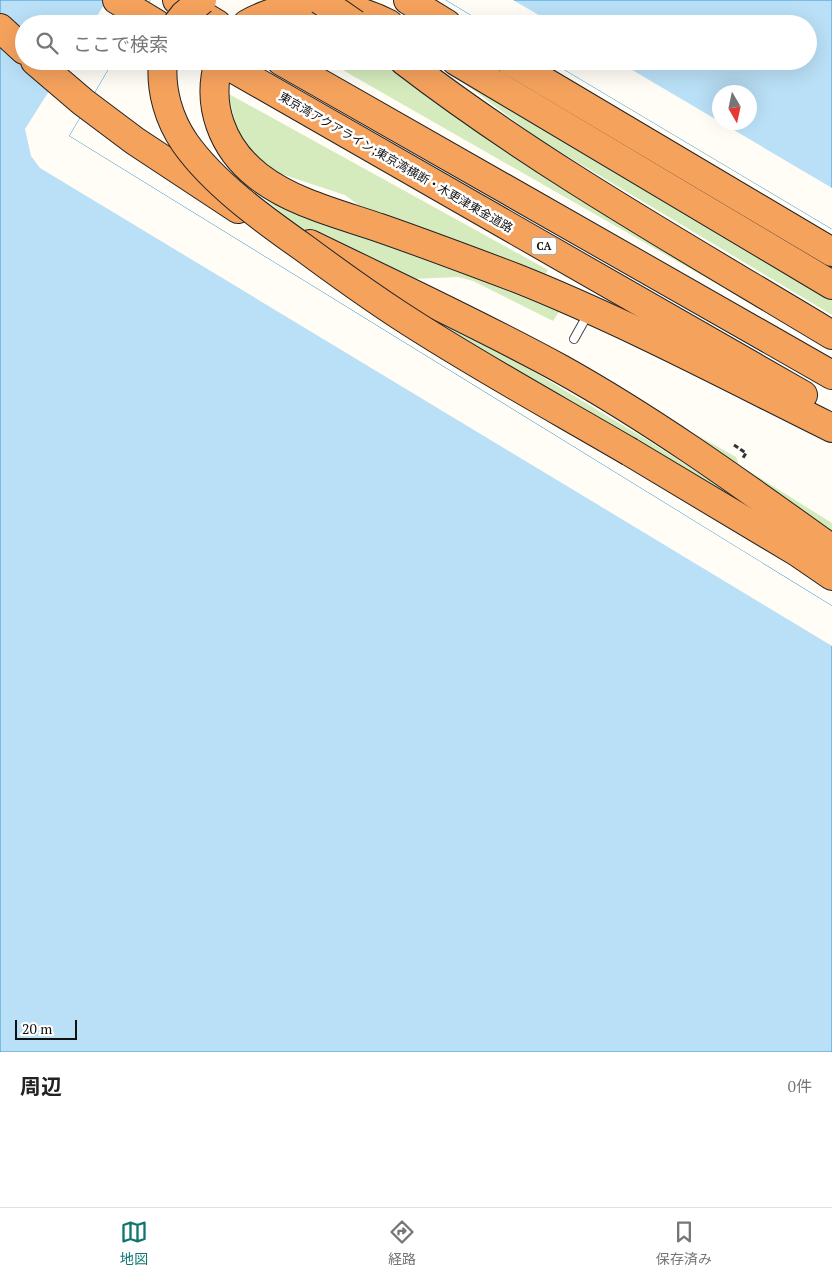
<!DOCTYPE html>
<html lang="ja">
<meta charset="utf-8">
<style>
:root{--surface:#fff;--page:#f2f2f2;--text:#222;--muted:#767676;--line:#e0e0e0;--accent:#0f766e}
body{margin:0;font-family:"PT Serif","Noto Sans JP",serif;background:var(--page);color:var(--text)}
.compass{position:absolute;left:712px;top:85px;width:45px;height:45px;border-radius:50%;background:var(--surface);box-shadow:0 5px 20px #0002;rotate:171deg}
.scale{position:absolute;left:15px;bottom:12px;width:62px;box-sizing:border-box;padding-left:5px;border:2px solid #111;border-top:0;font-size:14px;line-height:18px;white-space:nowrap;color:#111;-webkit-text-stroke:4px #fff;paint-order:stroke}
.list{margin:0;padding:0;list-style:none}
h2{display:flex;justify-content:space-between;align-items:center;height:65px;margin:0;padding:0 20px;font-size:21px}
h2 small{font-size:16px;font-weight:400;color:var(--muted)}
.icon{flex:none;width:28px;height:28px;fill:none;stroke:currentColor;stroke-width:2;stroke-linecap:round;stroke-linejoin:round}
.map{position:relative;flex:none;width:832px;height:1052px;overflow:hidden}
.search{position:absolute;background:var(--surface);box-shadow:0 5px 20px #0002;left:15px;right:15px;top:15px;height:55px;display:flex;align-items:center;gap:12px;box-sizing:border-box;padding:0 18px;border-radius:28px;color:var(--muted);font-size:19px}
.sheet{height:155px;background:var(--surface)}
nav{display:flex;justify-content:space-around;align-items:center;box-sizing:border-box;height:70px;border-top:1px solid var(--line);background:var(--surface);font-size:14px;color:var(--muted)}
nav a{display:grid;justify-items:center;gap:2px}
nav .on{color:var(--accent)}
.map>svg:first-child{display:block}
.green{fill:#d5ebbd}
.water{fill:#b9e0f7;stroke:#3f96cf;fill-rule:evenodd}
.pier{fill:#fffdf5}
.lines{fill:none;stroke-linecap:round;stroke-linejoin:round}
.service-casing{stroke:#444;stroke-width:10}
.motorway-casing{stroke:#222;stroke-width:30}
.path{stroke:#333;stroke-width:3;stroke-dasharray:5 2.5;stroke-linecap:butt}
.service{stroke:#fff;stroke-width:8}
.motorway{stroke:#f5a25d;stroke-width:28}
.motorway-bridge-casing{stroke:#222;stroke-width:30;stroke-linecap:butt}
.motorway-bridge{stroke:#f5a25d;stroke-width:28}
.labels{text-anchor:middle;dominant-baseline:central;stroke-width:5;stroke-linejoin:round;paint-order:stroke}
.shield{fill:#fff;stroke:#585858;stroke-width:1}
.shield-label{font-size:11px;font-weight:bold;fill:#111}
.street-label{font-size:12px;fill:#111;stroke:#fff}
</style>
<div class="map">
<svg width="832" height="1052" viewBox="0 0 832 1052">
<rect width="100%" height="100%" fill="#fffdf5"/>
<g class="green">
<polygon points="327,61 386,61 460,114 820,343"/>
<polygon points="435,61 439,61 832,297 832,315 537,138"/>
<polygon points="229,94 548,270 545,275 365,210 345,195 278,173 264,165 251,151 240,135 234,120"/>
<polygon points="267,201 431,260 559,312 553,321 473,281 458,277 411,279 304,231"/>
<polygon points="435,322 511,358 649,441 754,509 752,511 639,445"/>
<polygon points="596,379 736,457 739,465 832,523 832,532"/>
</g>
<g class="water">
<polygon points="0,0 150,0 136,24 24,24 24,61 113,61 69,136 832,606 832,1052 0,1052"/>
<path d="M 446,0 L 832,0 L 832,229 L 550,61 L 808,61 L 808,24 L 486,24 ZM 720,92 L 750,92 L 750,122 L 720,122 Z"/>
</g>
<g class="pier">
<polygon points="107,0 150,0 136,24 92,24"/>
<polygon points="446,0 513,0 554,24 486,24"/>
<polygon points="68,61 113,61 69,136 832,606 832,646 40,168 31,156 25,129"/>
<polygon points="550,61 617,61 832,188 832,229"/>
</g>
<g class="lines">
<g class="service-casing">
<polyline id="service" points="574,339 588,314"/>
</g>
<g class="motorway-casing">
<g id="motorway">
<polyline points="117,0 157,24"/>
<polyline points="177,0 217,24"/>
<polyline points="408,0 447,24"/>
<path d="M 247,24 C 290,0 343,0 389,24"/>
<polyline points="0,28 24,50"/>
<polyline points="35,61 83,102 135,141 238,209"/>
<path d="M 219,61 C 206,105 222,148 258,176 C 293,203 339,214 380,228 C 426,244 471,261 516,278 C 624,321 727,376 832,428"/>
<polyline points="220,61 803,395"/>
<polyline points="281,61 832,375"/>
<path d="M 404,61 C 538,164 688,248 832,335"/>
<polyline points="456,61 832,285"/>
<polyline points="510,61 832,252"/>
<path d="M 310,244 C 394,285 479,324 561,369 C 656,422 744,486 832,549"/>
<polyline points="630,452 797,552 832,576"/>
</g>
</g>
<polyline class="path" points="734,445 746,453 743,458"/>
<use href="#service" class="service"/>
<use href="#motorway" class="motorway"/>
<g class="motorway-bridge-casing">
<g id="motorway-bridge">
<polyline points="320,0 355,24"/>
<polyline points="177,24 184,15 202,0"/>
<path d="M 163,61 C 160,90 169,120 185,143 C 214,184 263,219 304,248 C 335,271 367,294 399,315 C 474,364 553,407 630,452"/>
</g>
</g>
<use href="#motorway-bridge" class="motorway-bridge"/>
</g>
<g class="labels">
<rect class="shield" x="531.5" y="237.5" width="25" height="17" rx="4"/>
<g class="shield-label">
<text x="544" y="246">CA</text>
</g>
<g class="street-label">
<text transform="translate(396 162) rotate(30)">東京湾アクアライン;東京湾横断・木更津東金道路</text>
</g>
</g>
</svg>
<svg class="compass" viewBox="-18 -18 36 36"><path d="M0-13l5 13h-10z" fill="#e53935"/><path d="M0 13l5-13h-10z" fill="#767676"/></svg>
<div class="scale">20 m</div>
<div class="search"><svg class="icon" aria-label="search" viewBox="0 0 24 24"><circle cx="10" cy="10" r="6"/><path d="M15 15l6 6"/></svg>ここで検索</div>
</div>
<section class="sheet">
<h2>周辺<small>0件</small></h2>
<ul class="list">
</ul>
</section>
<nav>
<a class="on"><svg class="icon" aria-label="map" viewBox="0 0 24 24"><path d="M3 6l6-2 6 2 6-2v14l-6 2-6-2-6 2zM9 4v14M15 6v14"/></svg>地図</a>
<a><svg class="icon" aria-label="directions" viewBox="0 0 24 24"><path d="M12 3l9 9-9 9-9-9zM9 14v-3h6M13 9l2 2-2 2"/></svg>経路</a>
<a><svg class="icon" aria-label="saved" viewBox="0 0 24 24"><path d="M7 4h10v16l-5-4-5 4z"/></svg>保存済み</a>
</nav>
